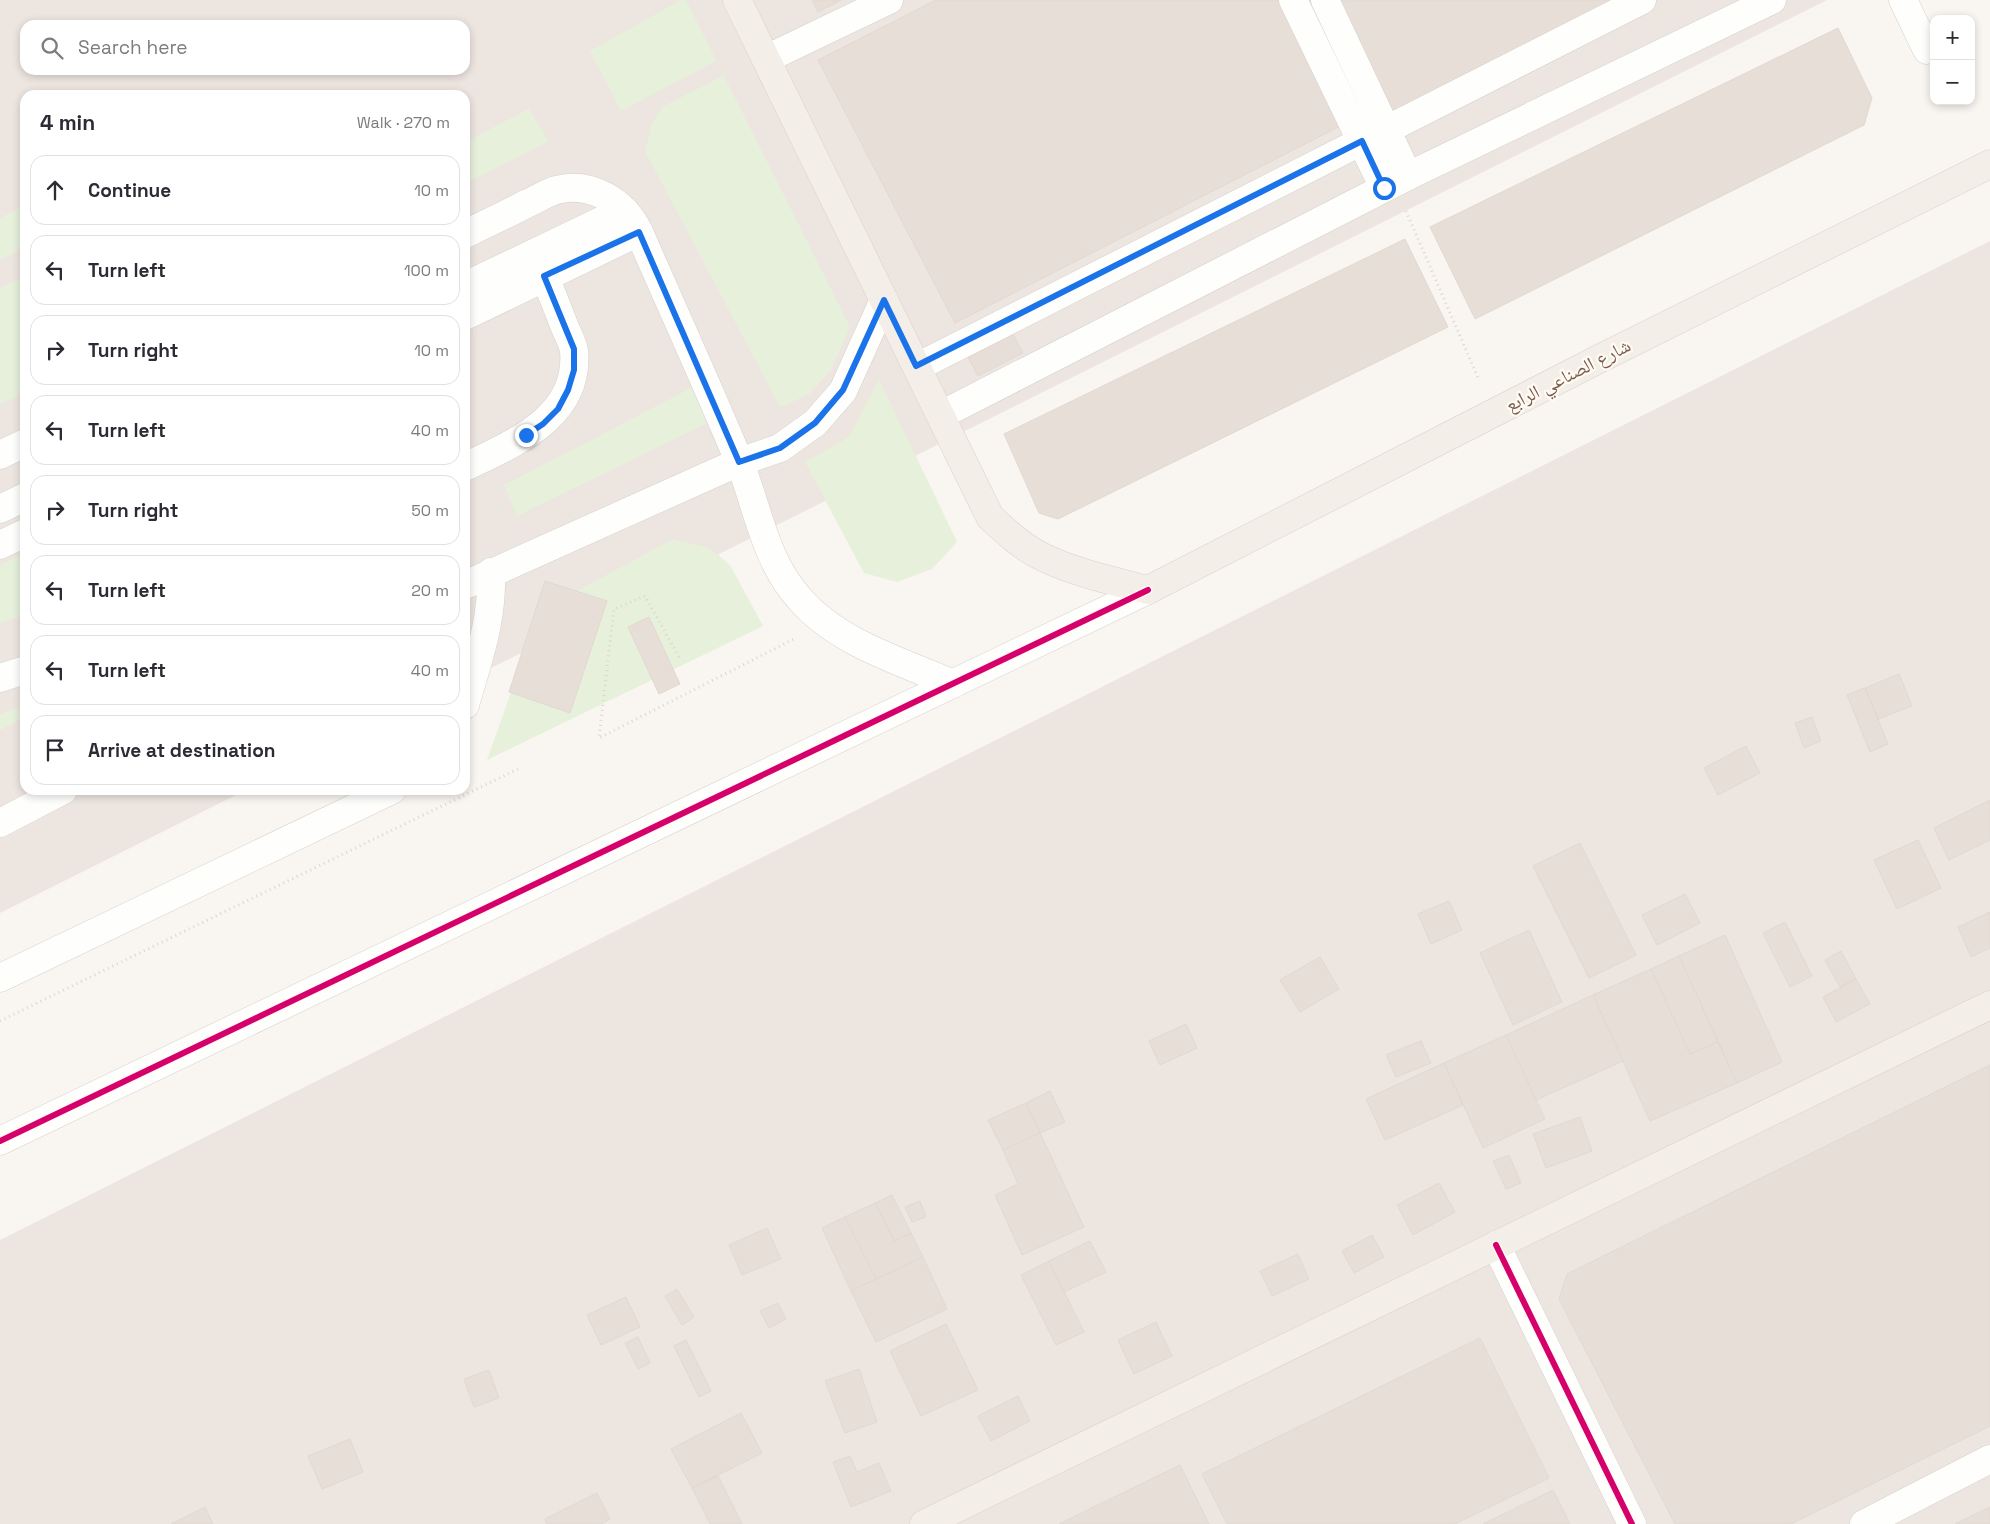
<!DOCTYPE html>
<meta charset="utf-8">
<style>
:root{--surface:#fff;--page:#f2f2f3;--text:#2b2b33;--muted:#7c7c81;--line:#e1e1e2}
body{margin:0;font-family:"Space Grotesk","Noto Naskh Arabic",sans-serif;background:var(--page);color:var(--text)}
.controls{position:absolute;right:15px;top:15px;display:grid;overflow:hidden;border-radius:10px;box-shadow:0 2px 8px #0003}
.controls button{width:45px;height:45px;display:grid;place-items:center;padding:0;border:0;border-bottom:1px solid var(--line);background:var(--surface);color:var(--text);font:25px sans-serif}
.stop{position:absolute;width:15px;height:15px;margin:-11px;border:4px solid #1a73e8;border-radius:50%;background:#fff}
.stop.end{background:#1a73e8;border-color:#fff;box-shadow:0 1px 5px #0008}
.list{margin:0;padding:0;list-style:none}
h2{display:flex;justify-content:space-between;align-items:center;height:65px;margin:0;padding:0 20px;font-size:21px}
h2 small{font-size:16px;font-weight:400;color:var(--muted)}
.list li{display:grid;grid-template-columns:32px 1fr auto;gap:15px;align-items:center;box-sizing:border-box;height:70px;margin:0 10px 10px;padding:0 10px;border:1px solid var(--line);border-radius:15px}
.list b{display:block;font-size:19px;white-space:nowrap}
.list em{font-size:16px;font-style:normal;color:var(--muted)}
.icon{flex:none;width:28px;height:28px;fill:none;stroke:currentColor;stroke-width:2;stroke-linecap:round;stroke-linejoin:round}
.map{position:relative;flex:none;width:1990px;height:1524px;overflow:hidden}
.search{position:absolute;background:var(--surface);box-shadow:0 2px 8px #0003;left:20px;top:20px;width:450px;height:55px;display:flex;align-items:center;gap:12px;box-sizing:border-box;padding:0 18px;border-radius:15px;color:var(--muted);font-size:19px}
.panel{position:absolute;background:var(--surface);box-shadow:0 2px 8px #0003;left:20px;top:90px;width:450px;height:705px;border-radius:15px}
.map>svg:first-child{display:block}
.industrial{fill:#ede5e0;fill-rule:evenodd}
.green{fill:#e7f0db}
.building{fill:#e6ded7;stroke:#e2d8d2}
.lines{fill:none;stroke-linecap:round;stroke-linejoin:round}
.minor-casing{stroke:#d7d1cb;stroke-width:29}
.major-casing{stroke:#dad1cc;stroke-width:29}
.path{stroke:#dcd5d0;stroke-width:3;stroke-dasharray:1 4;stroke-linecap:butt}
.minor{stroke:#fefefd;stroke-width:28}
.major{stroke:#f3eee8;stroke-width:28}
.cycleway-casing{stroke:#fffaf3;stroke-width:9}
.cycleway{stroke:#d6006c;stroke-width:6}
.route{stroke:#1a73e8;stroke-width:6}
.labels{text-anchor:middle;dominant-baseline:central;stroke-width:4.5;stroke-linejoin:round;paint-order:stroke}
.street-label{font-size:19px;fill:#7a5c4d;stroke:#fffaf3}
</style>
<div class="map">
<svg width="1990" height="1524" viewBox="0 0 1990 1524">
<rect width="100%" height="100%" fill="#f9f5f0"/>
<g class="industrial">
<path d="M 0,0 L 1827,0 L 465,681 L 465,95 L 25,95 L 25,790 L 246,790 L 0,913 ZM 25,25 L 465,25 L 465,70 L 25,70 Z"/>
<polygon points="1990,241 1990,1524 0,1524 0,1240"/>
</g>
<g class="green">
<polygon points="681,0 686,0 850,327 831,370 808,395 780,407 645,151 652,124 662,107 723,76 716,61 621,111 590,51"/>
<polygon points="529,109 549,141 465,184 465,142"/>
<polygon points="25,205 25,247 0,260 0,218"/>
<polygon points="25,276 25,393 0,404 0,288"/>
<polygon points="879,379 957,542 932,569 897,582 864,573 805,462 849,437"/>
<polygon points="695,386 712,421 517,516 504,485"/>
<polygon points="673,539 710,548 730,565 763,626 487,760 540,611"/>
<polygon points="25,553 25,615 0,623 0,565"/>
<polygon points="25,705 25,717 0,730 0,714"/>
</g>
<g class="building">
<polygon points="812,0 841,0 818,12"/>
<polygon points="936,0 1280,0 1344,124 955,323 818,60"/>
<polygon points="1338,0 1626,0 1393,113"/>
<polygon points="1838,28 1872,98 1864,125 1475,319 1430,227"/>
<polygon points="1405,239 1448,327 1058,519 1039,513 1004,434"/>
<polygon points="1013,334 1023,353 978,376 968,357"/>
<polygon points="545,581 607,601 570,713 509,692"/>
<polygon points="649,617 680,684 659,694 628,627"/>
<polygon points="1899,674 1912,706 1878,719 1865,688"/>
<polygon points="1865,688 1888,744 1870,752 1847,695"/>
<polygon points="1812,717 1821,741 1804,748 1795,723"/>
<polygon points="1746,746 1760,773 1718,795 1704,768"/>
<polygon points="1990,800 1990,840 1949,860 1934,828"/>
<polygon points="1918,840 1941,888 1897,909 1874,860"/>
<polygon points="1580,843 1636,955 1589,978 1533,866"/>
<polygon points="1685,894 1700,923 1657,945 1642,915"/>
<polygon points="1449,901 1462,930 1431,944 1418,914"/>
<polygon points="1990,912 1990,948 1971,957 1958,927"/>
<polygon points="1785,922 1812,976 1790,987 1763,933"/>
<polygon points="1529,930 1562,1002 1513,1025 1480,953"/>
<polygon points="1725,935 1782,1062 1737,1083 1679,956"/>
<polygon points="1841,951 1856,979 1840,987 1825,960"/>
<polygon points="1679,956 1718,1042 1690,1054 1651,969"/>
<polygon points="1320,957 1339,989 1300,1012 1280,980"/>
<polygon points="1651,969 1690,1054 1718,1042 1737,1083 1650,1121 1593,995"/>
<polygon points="1856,979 1870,1004 1836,1022 1823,997"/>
<polygon points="1593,995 1623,1061 1536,1100 1506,1035"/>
<polygon points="1186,1024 1197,1048 1160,1065 1149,1041"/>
<polygon points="1506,1035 1545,1119 1483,1148 1444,1063"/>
<polygon points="1421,1041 1431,1063 1396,1077 1386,1055"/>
<polygon points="1444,1063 1463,1105 1385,1140 1366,1099"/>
<polygon points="1990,1065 1990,1426 1791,1524 1675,1524 1559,1299 1567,1274"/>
<polygon points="1050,1091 1065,1122 1040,1133 1026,1103"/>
<polygon points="1026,1103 1040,1133 1003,1150 988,1120"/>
<polygon points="1580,1117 1592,1151 1546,1168 1533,1134"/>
<polygon points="1040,1133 1084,1227 1022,1255 995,1195 1018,1184 1003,1150"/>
<polygon points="1509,1155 1521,1183 1506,1189 1493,1161"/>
<polygon points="1439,1183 1455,1212 1413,1235 1397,1205"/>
<polygon points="892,1195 911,1233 894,1241 875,1203"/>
<polygon points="920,1201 926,1217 912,1222 905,1207"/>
<polygon points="875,1203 894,1241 911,1233 923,1257 876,1279 845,1217"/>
<polygon points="845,1217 876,1279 851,1291 822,1228"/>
<polygon points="767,1228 781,1259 742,1275 729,1245"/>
<polygon points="1372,1235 1384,1257 1354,1273 1342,1251"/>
<polygon points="1090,1241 1106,1272 1064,1292 1049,1261"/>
<polygon points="1298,1254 1309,1279 1272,1296 1260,1271"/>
<polygon points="923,1257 947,1309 876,1342 851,1291"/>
<polygon points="1049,1261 1084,1332 1056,1345 1021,1275"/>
<polygon points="677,1289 694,1317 682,1325 665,1296"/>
<polygon points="626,1297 640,1327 601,1345 587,1315"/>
<polygon points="778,1303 786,1319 769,1328 760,1311"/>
<polygon points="1156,1322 1172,1356 1134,1374 1118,1340"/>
<polygon points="946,1324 978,1390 921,1416 890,1351"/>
<polygon points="638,1337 650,1363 638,1369 625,1343"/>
<polygon points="1480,1338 1549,1478 1455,1524 1227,1524 1202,1474"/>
<polygon points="686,1340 711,1391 699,1397 674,1346"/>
<polygon points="859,1369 877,1422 845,1433 825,1381"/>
<polygon points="489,1370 499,1398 474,1407 464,1379"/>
<polygon points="1018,1396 1030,1421 991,1441 978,1416"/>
<polygon points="741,1413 762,1453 692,1488 671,1449"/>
<polygon points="350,1439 363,1472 322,1489 308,1456"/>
<polygon points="850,1456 857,1472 879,1463 891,1491 851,1507 833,1462"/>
<polygon points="1180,1465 1209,1524 1059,1524"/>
<polygon points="718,1476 742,1524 710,1524 692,1488"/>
<polygon points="1553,1490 1570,1524 1483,1524"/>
<polygon points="597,1493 610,1519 601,1524 547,1524 545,1519"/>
<polygon points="205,1507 213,1524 171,1524"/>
<polygon points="1990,1507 1990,1524 1955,1524"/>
</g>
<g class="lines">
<g class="minor-casing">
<g id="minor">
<polyline points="1293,0 1384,188"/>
<polyline points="1325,0 1408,176"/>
<polyline points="1903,0 1927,50"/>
<polyline points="766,59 889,0"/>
<polyline points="1386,130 1642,0"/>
<path d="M 465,234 C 486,224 507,214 528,203 C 537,199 547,193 556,190 C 591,181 624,201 639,232 C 672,308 707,384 739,461 C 758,507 764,559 799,598 C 837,643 901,661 953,684"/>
<polyline points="465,286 624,210"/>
<polyline points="465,316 639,232"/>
<polyline points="917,367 1362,141"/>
<polyline points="941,415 1408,176 1772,0"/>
<polyline points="0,455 25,443"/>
<path d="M 465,467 C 514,443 580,417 574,351 C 573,344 569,336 566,330 C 559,312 552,294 545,277"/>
<polyline points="0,509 25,497"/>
<polyline points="0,545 25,533"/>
<polyline points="465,585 739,462 780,448 815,423 843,391 884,300"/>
<polyline points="0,678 25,670"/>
<path d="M 465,705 C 478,660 493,620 491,572"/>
<polyline points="0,823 63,790"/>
<polyline points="0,978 392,790"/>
<polyline points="0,1141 1148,590"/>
<polyline points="1496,1245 1632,1524"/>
<polyline points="1864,1524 1990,1459"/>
</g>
</g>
<g class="major-casing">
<g id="major">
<path d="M 737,0 L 990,517 C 1005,531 1018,543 1035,553 C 1070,572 1110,580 1148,590 L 1599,359 L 1990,164"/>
<polyline points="924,1524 1990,1005"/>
</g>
</g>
<g class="path">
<polyline points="1406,211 1479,380"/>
<polyline points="679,657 645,596 614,609 599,738 796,638"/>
<polyline points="0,1021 520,768"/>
</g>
<use href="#minor" class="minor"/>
<use href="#major" class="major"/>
<g class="cycleway-casing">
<g id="cycleway">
<polyline points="0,1141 1148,590"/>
<polyline points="1496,1245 1632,1524"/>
</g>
</g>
<use href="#cycleway" class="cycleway"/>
</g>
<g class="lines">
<polyline class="route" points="526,435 543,424 558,409 568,390 574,370 574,349 544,276 639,232 739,462 780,448 815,423 843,390 884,300 916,366 1362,141 1384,188"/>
</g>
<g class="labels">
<g class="street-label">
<text transform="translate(1568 375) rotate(-27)">شارع الصناعي الرابع</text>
</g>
</g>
</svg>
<div class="controls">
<button>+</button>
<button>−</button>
</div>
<div class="stop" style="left:1384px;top:188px"></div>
<div class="stop end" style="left:526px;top:435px"></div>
<div class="search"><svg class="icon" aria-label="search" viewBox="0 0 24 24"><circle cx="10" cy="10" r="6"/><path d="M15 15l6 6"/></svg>Search here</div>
<section class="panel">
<h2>4 min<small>Walk · 270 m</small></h2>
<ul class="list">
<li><svg class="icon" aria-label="ahead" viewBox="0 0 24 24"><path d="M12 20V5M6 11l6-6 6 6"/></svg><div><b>Continue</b></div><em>10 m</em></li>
<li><svg class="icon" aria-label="left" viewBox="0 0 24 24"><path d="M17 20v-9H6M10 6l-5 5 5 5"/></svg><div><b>Turn left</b></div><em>100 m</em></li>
<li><svg class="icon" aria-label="right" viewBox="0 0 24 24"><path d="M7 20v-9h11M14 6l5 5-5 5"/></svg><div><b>Turn right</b></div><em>10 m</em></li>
<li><svg class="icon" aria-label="left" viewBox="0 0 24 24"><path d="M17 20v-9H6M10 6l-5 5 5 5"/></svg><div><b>Turn left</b></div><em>40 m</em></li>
<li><svg class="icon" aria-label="right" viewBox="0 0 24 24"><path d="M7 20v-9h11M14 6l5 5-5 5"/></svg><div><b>Turn right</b></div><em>50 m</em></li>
<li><svg class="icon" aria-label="left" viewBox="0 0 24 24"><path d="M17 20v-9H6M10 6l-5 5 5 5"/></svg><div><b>Turn left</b></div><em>20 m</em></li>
<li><svg class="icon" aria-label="left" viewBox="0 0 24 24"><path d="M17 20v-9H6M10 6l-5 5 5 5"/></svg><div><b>Turn left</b></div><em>40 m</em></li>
<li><svg class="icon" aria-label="arrive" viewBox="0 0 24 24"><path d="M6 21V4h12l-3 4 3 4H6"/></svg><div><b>Arrive at destination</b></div></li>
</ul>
</section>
</div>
